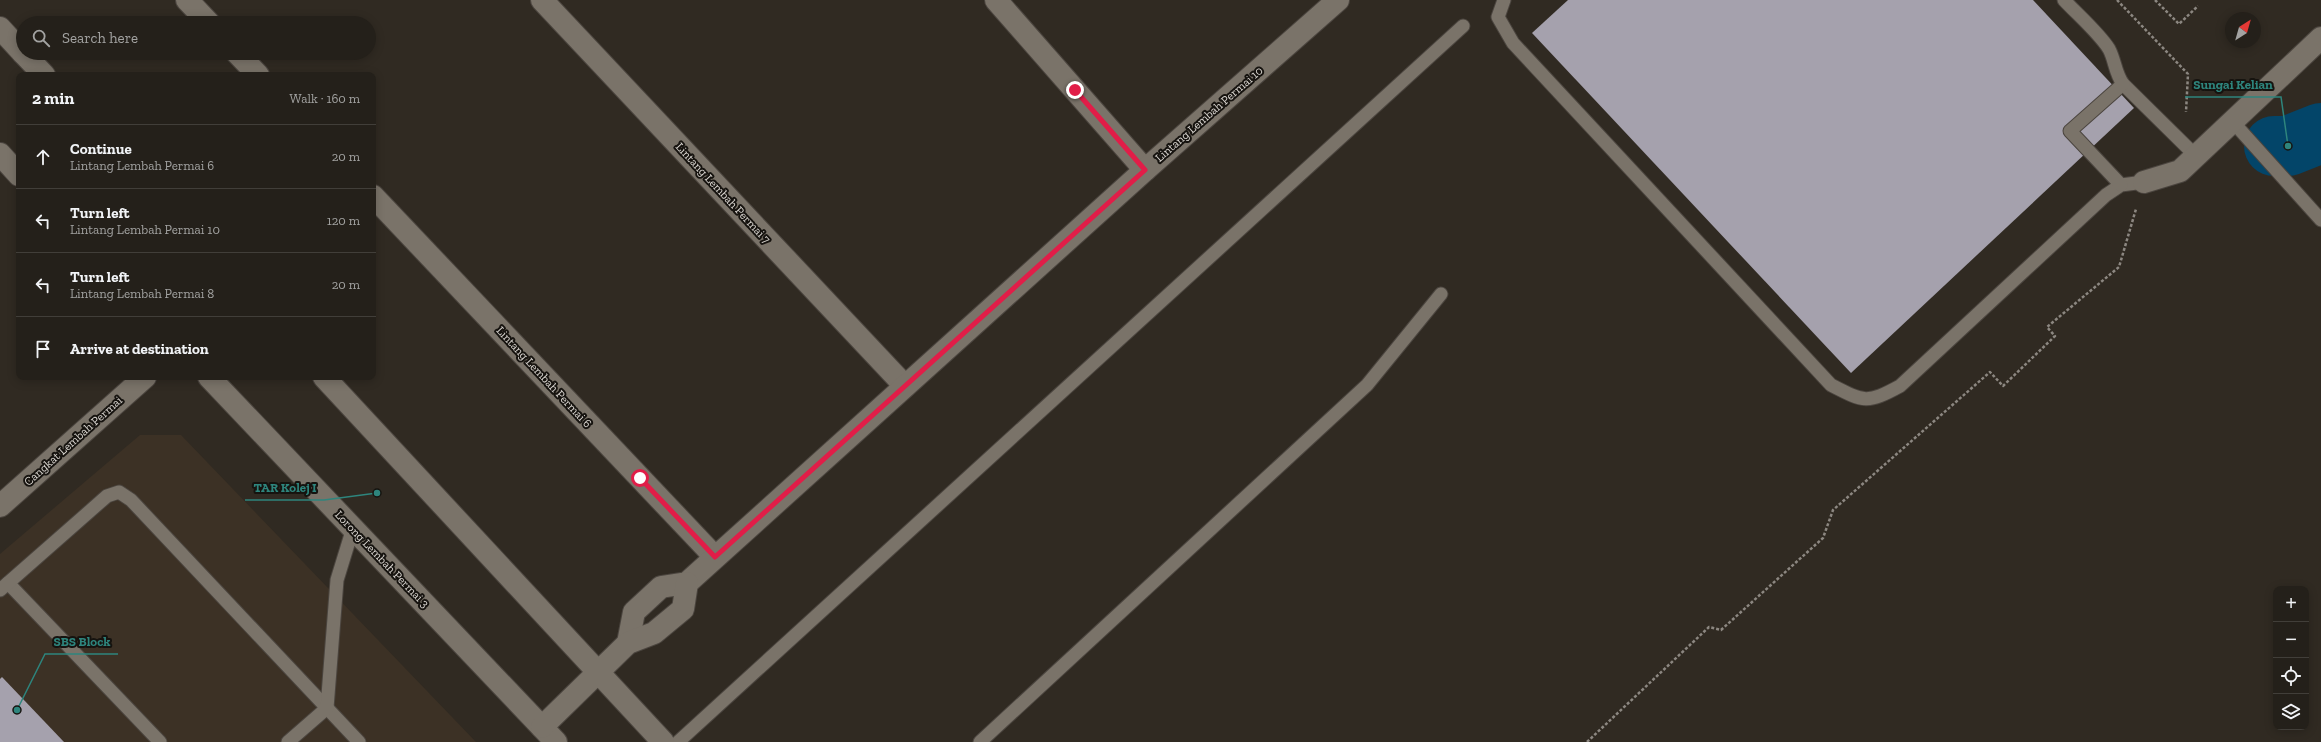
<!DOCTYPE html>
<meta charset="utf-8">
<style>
:root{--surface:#24201a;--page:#2c2823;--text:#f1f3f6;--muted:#a3a3a2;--line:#413e39}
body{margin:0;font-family:"Zilla Slab",serif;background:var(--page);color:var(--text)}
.controls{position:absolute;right:12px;bottom:12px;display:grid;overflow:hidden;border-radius:8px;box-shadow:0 2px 10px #0003}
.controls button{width:36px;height:36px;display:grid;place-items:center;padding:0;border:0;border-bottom:1px solid var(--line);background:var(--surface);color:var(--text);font:20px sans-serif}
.compass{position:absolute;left:2225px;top:12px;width:36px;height:36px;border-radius:50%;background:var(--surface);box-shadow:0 2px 10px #0003;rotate:37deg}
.stop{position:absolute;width:12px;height:12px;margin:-9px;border:3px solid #e11d48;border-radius:50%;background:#fff}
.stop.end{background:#e11d48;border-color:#fff;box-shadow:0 1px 4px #0008}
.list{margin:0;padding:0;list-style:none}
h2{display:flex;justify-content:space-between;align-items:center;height:52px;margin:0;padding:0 16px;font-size:17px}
h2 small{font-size:13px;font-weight:400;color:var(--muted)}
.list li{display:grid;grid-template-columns:26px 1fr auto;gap:12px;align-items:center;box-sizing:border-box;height:64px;padding:0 16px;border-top:1px solid var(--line)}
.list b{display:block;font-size:15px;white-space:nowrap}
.list p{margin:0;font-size:13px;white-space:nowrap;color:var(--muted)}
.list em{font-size:13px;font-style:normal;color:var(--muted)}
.icon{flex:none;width:22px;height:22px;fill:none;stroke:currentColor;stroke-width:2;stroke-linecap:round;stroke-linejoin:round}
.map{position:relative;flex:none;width:2321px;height:742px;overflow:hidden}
.search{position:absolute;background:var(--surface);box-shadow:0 2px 10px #0003;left:16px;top:16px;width:360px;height:44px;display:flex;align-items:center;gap:10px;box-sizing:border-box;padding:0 14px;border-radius:22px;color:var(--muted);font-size:15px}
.panel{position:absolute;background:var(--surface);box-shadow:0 2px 10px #0003;left:16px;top:72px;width:360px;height:308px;border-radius:8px}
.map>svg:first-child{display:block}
.built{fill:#3c3125}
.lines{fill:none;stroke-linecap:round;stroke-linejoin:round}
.river{stroke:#034569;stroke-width:60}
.building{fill:#a5a1ad}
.service-casing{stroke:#4b453f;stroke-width:15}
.minor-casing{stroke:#4b453f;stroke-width:24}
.path{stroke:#8c8781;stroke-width:2.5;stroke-dasharray:3 2;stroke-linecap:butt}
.service{stroke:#7a7369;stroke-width:13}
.minor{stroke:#7a7369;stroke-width:22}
.route{stroke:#e11d48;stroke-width:5}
.labels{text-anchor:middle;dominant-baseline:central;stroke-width:4;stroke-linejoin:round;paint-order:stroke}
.street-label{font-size:12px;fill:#dbd7d2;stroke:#16130f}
.leader{fill:none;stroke:#2e857d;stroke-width:1.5}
.callout-dot{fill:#2e857d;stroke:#16130f;stroke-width:1.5}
.callout-label{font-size:13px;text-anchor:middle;font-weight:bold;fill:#2e857d;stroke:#16130f;stroke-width:4;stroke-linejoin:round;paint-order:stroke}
</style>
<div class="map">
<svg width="2321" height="742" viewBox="0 0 2321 742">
<rect width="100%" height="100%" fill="#302a22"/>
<polygon class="built" points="140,435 181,435 476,742 0,742 0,554"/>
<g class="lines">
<polyline class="river" points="2274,146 2288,146 2321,133"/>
</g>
<g class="building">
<polygon points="1568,0 2033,0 2134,108 1851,373 1532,33"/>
<polygon points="2,677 64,742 0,742 0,679"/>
</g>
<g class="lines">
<g class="service-casing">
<g id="service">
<path d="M 1504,0 L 1498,17 L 1513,43 L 1831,385 C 1864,402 1867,404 1900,386 L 2106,195 L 2121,185 L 2144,182"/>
<path d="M 2064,0 C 2077,14 2099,33 2109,49 C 2115,60 2115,73 2123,84 L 2197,157"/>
<polyline points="2233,122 2321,220"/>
<polyline points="2121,185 2070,131 2123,84"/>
<polyline points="8,583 160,742"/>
<polyline points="0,590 107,496 119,492 131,500 359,742"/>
<polyline points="288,742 327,708 337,580 353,528"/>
<polyline points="678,742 1463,26"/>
<polyline points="980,742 1367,385 1441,294"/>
</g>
</g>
<g class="minor-casing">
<g id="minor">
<polyline points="187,0 209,23"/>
<polyline points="542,0 905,386"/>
<polyline points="996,0 1145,170"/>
<polyline points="0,28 23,53"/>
<polyline points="23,53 44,75"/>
<polyline points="237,53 258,75"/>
<polyline points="0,154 19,175"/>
<polyline points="2144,182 2180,171 2321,38"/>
<polyline points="373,196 715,557"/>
<polyline points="209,377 556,742"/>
<polyline points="324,377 663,742"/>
<polyline points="0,506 145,377"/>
<polyline points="628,643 634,612 661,587 687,583 1145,170 1338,0"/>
<polyline points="542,727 628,643 654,633 683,609 687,583"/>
</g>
</g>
<g class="path">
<polyline points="2117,0 2188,74 2186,112"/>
<polyline points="2155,0 2179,24 2198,6"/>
<polyline points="1587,742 1709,627 1721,630 1823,538 1833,510 1990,372 2003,386 2055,336 2047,327 2119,267 2136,209"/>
</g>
<use href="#service" class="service"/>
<use href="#minor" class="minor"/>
</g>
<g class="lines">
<polyline class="route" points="640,478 715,557 1145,170 1075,90"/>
</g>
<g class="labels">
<g class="street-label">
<text transform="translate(1209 114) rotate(-41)">Lintang Lembah Permai 10</text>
<text transform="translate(723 193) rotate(47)">Lintang Lembah Permai 7</text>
<text transform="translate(544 377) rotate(47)">Lintang Lembah Permai 6</text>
<text transform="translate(73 441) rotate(-42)">Cangkat Lembah Permai</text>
<text transform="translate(382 559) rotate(46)">Lorong Lembah Permai 3</text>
</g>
</g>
<path class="leader" d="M2288 146L2281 97H2185M377 493L324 500H245M17 710L45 654H118"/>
<g class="callout-dot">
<circle cx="2288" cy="146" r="4"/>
<circle cx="377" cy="493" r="4"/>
<circle cx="17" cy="710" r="4"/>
</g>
<g class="callout-label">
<text x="2233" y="89">Sungai Kelian</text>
<text x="285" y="492">TAR Kolej I</text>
<text x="82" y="646">SBS Block</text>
</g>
</svg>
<div class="controls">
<button>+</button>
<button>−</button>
<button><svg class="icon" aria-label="locate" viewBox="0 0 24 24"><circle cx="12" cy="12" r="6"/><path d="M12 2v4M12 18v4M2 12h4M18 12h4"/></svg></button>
<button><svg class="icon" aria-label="layers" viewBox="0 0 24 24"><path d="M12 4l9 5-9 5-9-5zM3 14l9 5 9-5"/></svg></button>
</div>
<svg class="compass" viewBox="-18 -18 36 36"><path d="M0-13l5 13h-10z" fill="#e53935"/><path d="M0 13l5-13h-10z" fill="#a3a3a2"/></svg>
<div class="stop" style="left:640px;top:478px"></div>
<div class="stop end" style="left:1075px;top:90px"></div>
<div class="search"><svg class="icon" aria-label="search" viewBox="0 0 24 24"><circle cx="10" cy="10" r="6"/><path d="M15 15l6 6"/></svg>Search here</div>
<section class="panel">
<h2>2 min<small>Walk · 160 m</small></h2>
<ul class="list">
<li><svg class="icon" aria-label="ahead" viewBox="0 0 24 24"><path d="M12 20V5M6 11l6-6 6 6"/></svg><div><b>Continue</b><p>Lintang Lembah Permai 6</p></div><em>20 m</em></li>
<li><svg class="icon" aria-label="left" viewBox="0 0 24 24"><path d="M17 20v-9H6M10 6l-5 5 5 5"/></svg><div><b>Turn left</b><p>Lintang Lembah Permai 10</p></div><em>120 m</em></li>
<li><svg class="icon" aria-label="left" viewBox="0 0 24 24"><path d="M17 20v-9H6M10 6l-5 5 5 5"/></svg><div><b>Turn left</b><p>Lintang Lembah Permai 8</p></div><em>20 m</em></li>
<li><svg class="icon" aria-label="arrive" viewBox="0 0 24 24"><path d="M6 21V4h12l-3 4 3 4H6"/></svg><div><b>Arrive at destination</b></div></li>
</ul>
</section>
</div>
